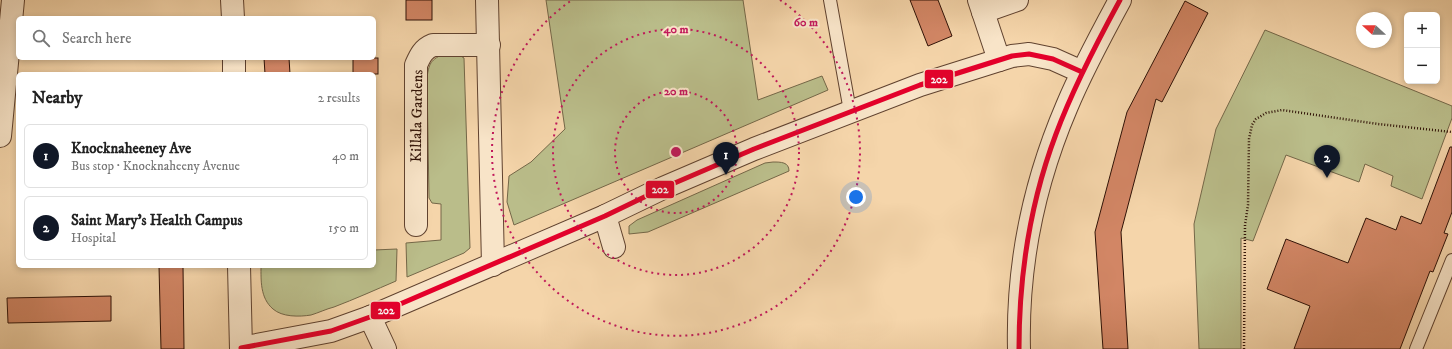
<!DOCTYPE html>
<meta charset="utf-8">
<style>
:root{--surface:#fff;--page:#f2f2f2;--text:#222;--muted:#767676;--line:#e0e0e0;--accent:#111827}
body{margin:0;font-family:"IM FELL DW Pica",serif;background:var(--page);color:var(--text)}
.controls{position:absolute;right:12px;top:12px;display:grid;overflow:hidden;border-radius:6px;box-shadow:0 2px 6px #0003}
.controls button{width:36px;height:36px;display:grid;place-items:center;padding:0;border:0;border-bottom:1px solid var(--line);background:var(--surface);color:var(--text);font:20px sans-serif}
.compass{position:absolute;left:1356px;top:12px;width:36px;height:36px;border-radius:50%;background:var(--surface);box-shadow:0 2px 6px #0003;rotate:291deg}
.you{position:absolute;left:856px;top:197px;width:14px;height:14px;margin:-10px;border:3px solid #fff;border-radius:50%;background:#1a73e8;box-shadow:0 0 0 6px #1a73e833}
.badge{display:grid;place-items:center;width:26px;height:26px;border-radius:50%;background:var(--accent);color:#fff;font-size:13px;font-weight:700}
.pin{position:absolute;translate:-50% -33px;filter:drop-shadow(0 1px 2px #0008)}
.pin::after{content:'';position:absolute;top:21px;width:14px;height:12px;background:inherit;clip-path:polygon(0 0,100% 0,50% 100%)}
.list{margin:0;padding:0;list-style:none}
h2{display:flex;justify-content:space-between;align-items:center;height:52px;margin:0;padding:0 16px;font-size:17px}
h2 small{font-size:13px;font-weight:400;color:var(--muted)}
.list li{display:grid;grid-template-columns:26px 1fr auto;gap:12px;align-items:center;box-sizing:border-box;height:64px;margin:0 8px 8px;padding:0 8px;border:1px solid var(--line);border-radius:6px}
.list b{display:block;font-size:15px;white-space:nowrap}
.list p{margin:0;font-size:13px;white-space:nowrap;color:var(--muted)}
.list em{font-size:13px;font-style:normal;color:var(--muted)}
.icon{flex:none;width:22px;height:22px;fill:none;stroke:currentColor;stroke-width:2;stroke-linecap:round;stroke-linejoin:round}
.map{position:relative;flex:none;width:1452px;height:349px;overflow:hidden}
.search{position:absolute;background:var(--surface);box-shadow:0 2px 6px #0003;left:16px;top:16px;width:360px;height:44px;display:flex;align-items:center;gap:10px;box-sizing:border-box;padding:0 14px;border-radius:6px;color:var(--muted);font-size:15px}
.panel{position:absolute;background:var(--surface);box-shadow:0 2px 6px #0003;left:16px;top:72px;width:360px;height:196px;border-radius:6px}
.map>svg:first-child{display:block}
.green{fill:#babd8a;stroke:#746748}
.building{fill:#d28665;stroke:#2f1106}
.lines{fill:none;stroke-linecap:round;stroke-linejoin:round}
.service-casing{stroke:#60422f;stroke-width:14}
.minor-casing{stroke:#60422f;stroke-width:24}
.tertiary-casing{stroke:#60422f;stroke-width:24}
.path{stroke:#2f1106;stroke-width:2.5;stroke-dasharray:1 2;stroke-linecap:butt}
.service{stroke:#f8e4c8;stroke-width:12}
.minor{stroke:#f8e4c8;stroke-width:22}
.tertiary{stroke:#f8e4c8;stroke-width:22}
.bus-1-casing{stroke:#f8e4c8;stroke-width:8}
.bus-1{stroke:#e4002b;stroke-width:5}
.ring{fill:none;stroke:#c2185b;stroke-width:2;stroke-dasharray:2 4}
.labels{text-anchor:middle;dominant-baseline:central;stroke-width:4;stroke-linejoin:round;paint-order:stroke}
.street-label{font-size:15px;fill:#2f1106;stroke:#f8e4c8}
.centre{fill:#c2185b;stroke:#f8e4c8;stroke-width:2}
.ring-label{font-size:12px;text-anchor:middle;font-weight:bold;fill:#c2185b;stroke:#f8e4c8;stroke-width:4;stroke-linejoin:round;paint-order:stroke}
.line-badge{stroke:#f8e4c8;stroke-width:1.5}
.badge-label{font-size:11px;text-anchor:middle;font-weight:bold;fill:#fff}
</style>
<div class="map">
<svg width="1452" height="349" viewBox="0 0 1452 349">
<rect width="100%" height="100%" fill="#f5d5aa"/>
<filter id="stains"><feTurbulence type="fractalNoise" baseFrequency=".005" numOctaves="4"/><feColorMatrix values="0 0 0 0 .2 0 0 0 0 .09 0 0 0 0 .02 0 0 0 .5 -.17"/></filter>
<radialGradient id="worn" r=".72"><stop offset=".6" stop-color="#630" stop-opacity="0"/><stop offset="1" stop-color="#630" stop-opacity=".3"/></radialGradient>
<g class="green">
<polygon points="546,0 743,0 758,100 822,76 828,90 514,225 507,202 509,176 531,162 565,129"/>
<polygon points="1265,30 1452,106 1452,118 1422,199 1391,186 1393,176 1365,164 1359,182 1286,155 1253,241 1241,238 1241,349 1199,349 1194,224 1216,129"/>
<path d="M 448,52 L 456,53 L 464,58 L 470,248 L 464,253 L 407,277 L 406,243 L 441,240 L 441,204 L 432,203 L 429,198 L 427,78 C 429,61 432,59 448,52 Z"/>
<path d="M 773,162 C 781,162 789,162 789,171 L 648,232 L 629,234 L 629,226 L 637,220 L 765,163 Z"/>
<path d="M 397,249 L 396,281 C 375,290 355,299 334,307 C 326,309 318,313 311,315 C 299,317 282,317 273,309 C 260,298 261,280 261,266 L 374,266 L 374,250 Z"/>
</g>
<g class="building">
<rect x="406" y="0" width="26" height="20"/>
<polygon points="910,0 938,0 952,36 928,46"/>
<polygon points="1185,1 1208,13 1162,102 1156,99 1121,232 1128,349 1103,349 1095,232 1127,112"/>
<polygon points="264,58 289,58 290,74 265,74"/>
<rect x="353" y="58" width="25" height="16"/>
<polygon points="1450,147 1452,147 1452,212 1444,233 1448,234 1433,272 1430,271 1400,349 1294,349 1310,306 1267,289 1286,239 1348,263 1366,218 1396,230 1401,216 1421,224"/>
<polygon points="159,266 183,266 184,349 161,349"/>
<polygon points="111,296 111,321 8,323 7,298"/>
</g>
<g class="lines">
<g class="service-casing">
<g id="service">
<polyline points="830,0 850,111"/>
<polyline points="1416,349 1452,260"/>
</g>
</g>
<g class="minor-casing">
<g id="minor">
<polyline points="487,0 493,265"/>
<polyline points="979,0 999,60"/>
<polyline points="983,12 1017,0"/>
<polyline points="0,136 13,0"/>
<polyline points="605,216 614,247"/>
<path d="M 416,225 L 416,65 C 420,56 423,49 433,45 L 489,45"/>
<polyline points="370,317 385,349"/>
<polyline points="241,348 331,331 370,317 605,216 663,188 754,149 920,85 1012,56 1029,54 1053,59 1082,72"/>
</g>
</g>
<g class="tertiary-casing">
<g id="tertiary">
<polyline points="232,0 233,18"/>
<polyline points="234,58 234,74"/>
<polyline points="239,266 241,349"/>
<path d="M 1019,349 C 1017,266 1034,183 1067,106 C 1082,70 1101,35 1120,0"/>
</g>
</g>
<polyline class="path" points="1244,349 1245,225 1248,205 1249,139 1252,125 1256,119 1266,113 1282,110 1378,124 1452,132"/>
<use href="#service" class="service"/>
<use href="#minor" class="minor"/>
<use href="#tertiary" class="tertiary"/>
<g class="bus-1-casing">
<g id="bus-1">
<polyline points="241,348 331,331 370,317 605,216 663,188 754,149 920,85 1012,56 1029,54 1053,59 1082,72"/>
<path d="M 1019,349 C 1019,276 1030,203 1056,134 C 1073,88 1096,44 1120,0"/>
</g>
</g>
<use href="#bus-1" class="bus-1"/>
</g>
<g class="ring">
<circle cx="676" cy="152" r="61"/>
<circle cx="676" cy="152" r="123"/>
<path d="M780 0A184 184 0 1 1 572 0"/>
</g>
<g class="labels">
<g class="street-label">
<text transform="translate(417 116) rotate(-89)">Killala Gardens</text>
</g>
</g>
<circle cx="676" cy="152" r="6" class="centre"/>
<g class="ring-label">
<text x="806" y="26">60 m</text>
<text x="676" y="33">40 m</text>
<text x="676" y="95">20 m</text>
</g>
<g class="line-badge">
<rect x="924" y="69" width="30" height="20" rx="4" fill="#e4002b"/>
<rect x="645" y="180" width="30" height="19" rx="4" fill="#e4002b"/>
<rect x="370" y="301" width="31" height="19" rx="4" fill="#e4002b"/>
</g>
<g class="badge-label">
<text x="939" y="83">202</text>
<text x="660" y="193">202</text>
<text x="386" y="314">202</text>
</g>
<rect width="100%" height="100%" filter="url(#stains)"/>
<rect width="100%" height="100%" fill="url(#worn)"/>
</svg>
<div class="controls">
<button>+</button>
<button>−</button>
</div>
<svg class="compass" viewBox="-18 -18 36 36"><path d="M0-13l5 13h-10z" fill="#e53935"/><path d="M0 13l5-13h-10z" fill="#767676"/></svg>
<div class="you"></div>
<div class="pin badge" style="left:726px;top:175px">1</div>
<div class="pin badge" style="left:1327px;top:178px">2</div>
<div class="search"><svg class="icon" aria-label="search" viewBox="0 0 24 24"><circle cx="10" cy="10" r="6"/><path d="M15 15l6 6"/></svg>Search here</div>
<section class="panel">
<h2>Nearby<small>2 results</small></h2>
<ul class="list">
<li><span class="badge">1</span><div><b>Knocknaheeney Ave</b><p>Bus stop · Knocknaheeny Avenue</p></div><em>40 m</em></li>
<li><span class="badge">2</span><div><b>Saint Mary's Health Campus</b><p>Hospital</p></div><em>150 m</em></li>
</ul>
</section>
</div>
